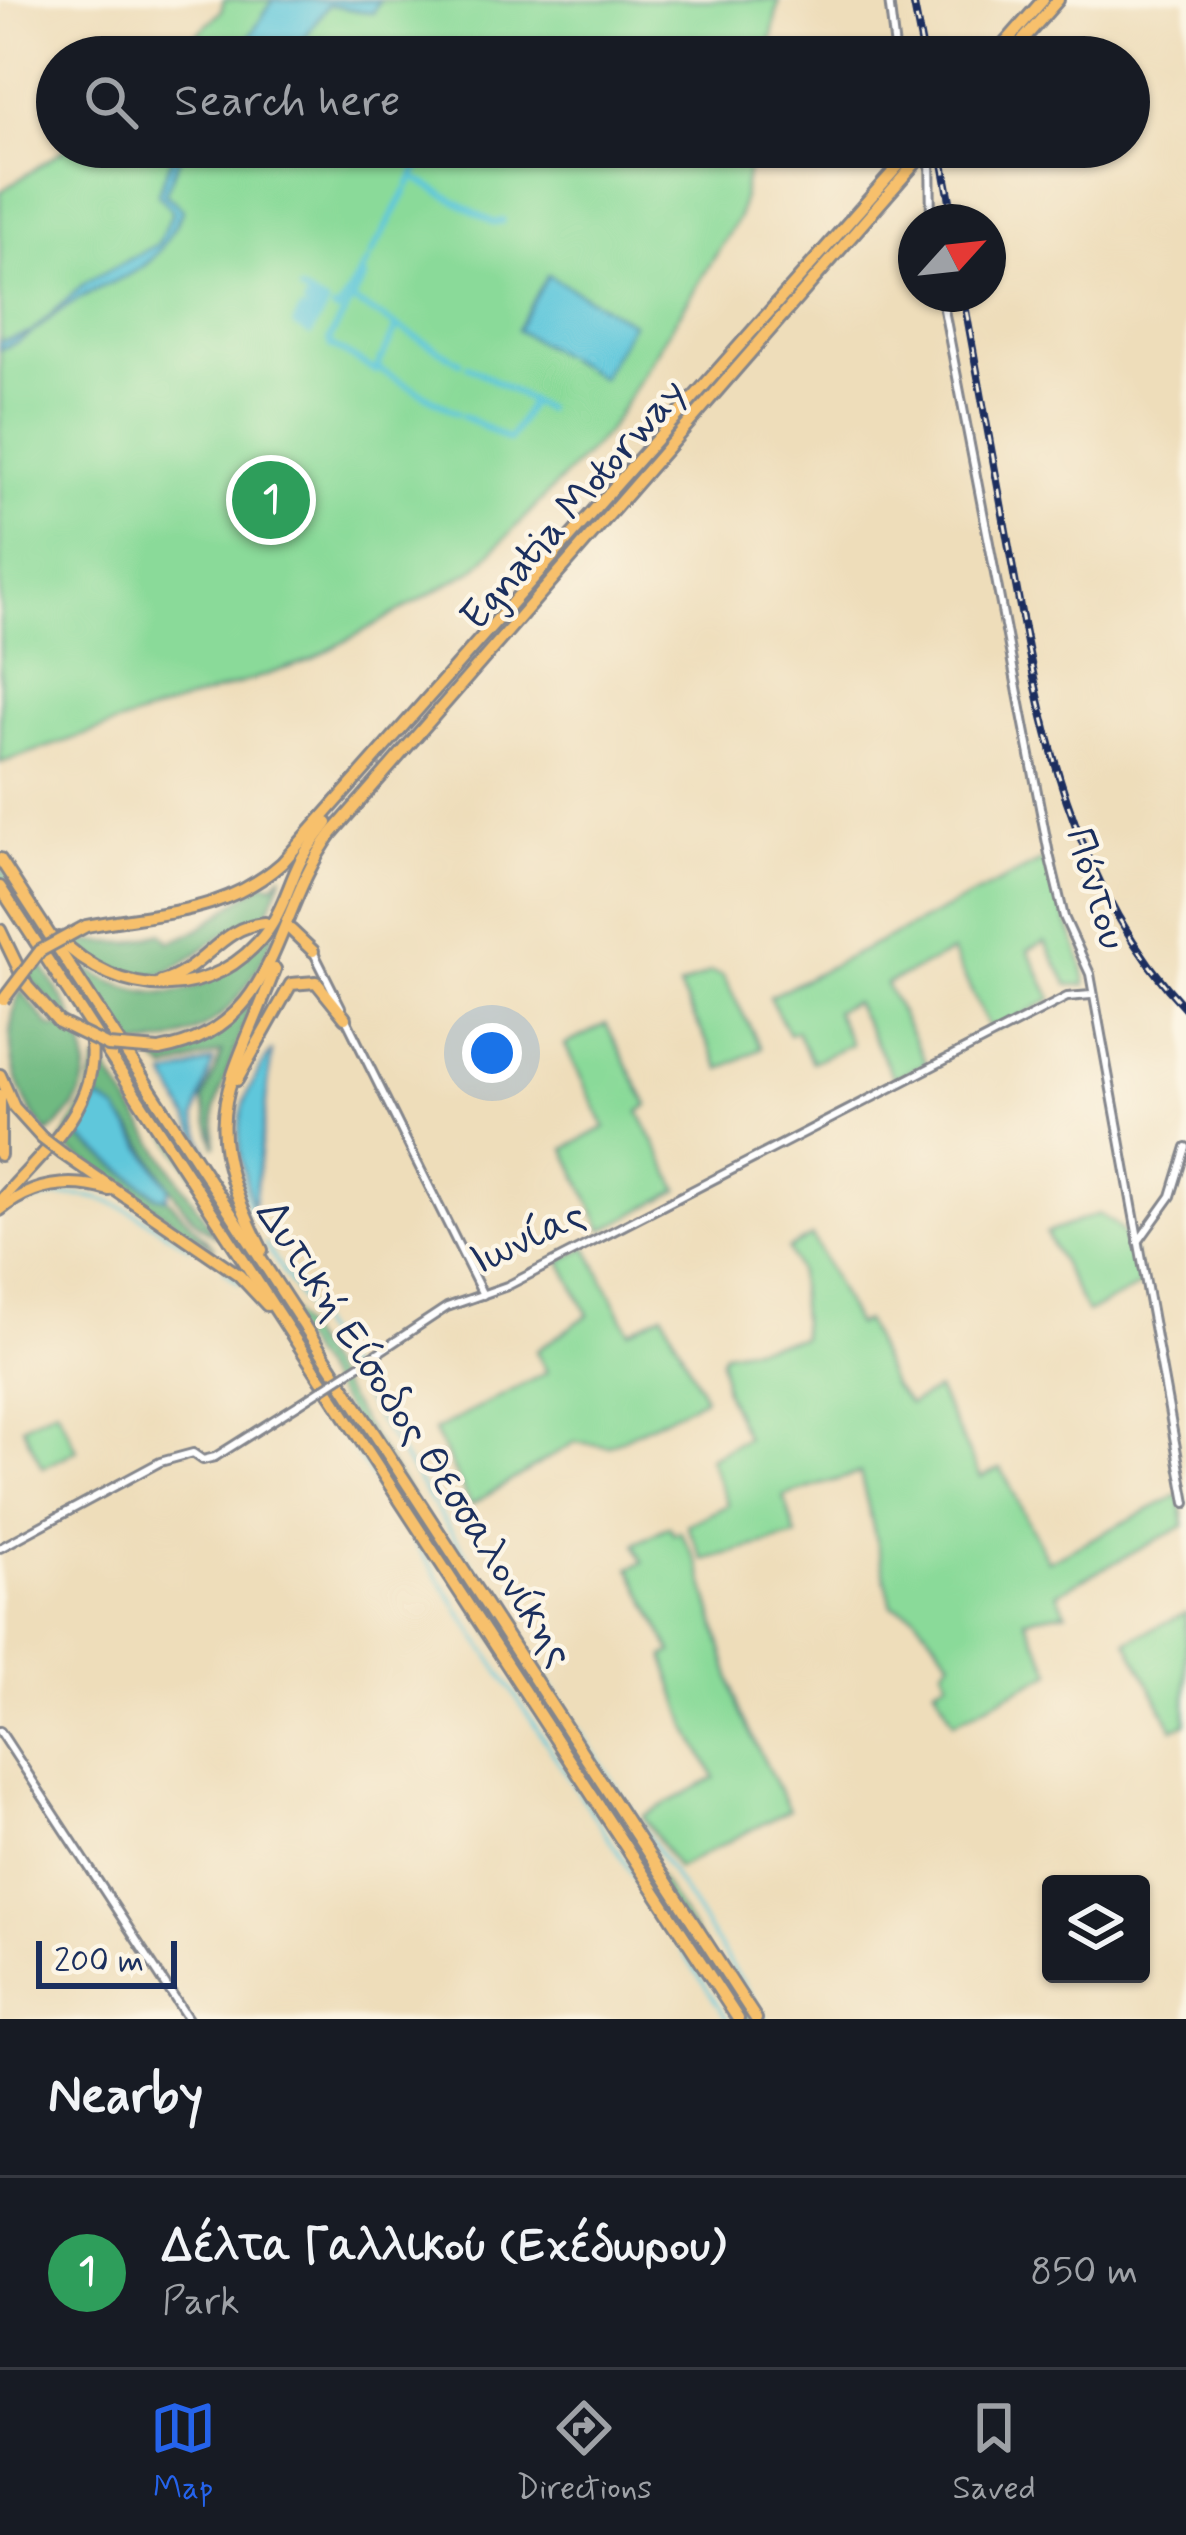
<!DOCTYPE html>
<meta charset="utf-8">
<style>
:root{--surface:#171b24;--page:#242831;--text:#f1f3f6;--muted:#9ea1a6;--line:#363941;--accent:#2563eb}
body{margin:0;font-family:Mynerve,sans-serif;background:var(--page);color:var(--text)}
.controls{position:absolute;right:36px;bottom:36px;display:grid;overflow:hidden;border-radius:12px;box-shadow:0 3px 9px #0004}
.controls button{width:108px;height:108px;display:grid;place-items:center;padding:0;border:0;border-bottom:3px solid var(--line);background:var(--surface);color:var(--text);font:60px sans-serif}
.compass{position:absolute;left:898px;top:204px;width:108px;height:108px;border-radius:50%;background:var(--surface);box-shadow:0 3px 9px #0004;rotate:63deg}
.scale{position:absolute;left:36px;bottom:30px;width:141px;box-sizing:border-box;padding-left:12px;border:6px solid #1b2f5e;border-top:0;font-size:33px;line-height:42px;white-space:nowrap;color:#1b2f5e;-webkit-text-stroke:9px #fcf5e5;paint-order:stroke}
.you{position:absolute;left:492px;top:1053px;width:42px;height:42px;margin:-30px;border:9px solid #fff;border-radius:50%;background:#1a73e8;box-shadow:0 0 0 18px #1a73e833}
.badge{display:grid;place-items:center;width:78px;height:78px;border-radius:50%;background:var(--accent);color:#fff;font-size:39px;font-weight:700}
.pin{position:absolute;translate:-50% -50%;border:6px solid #fff;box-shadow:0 3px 12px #0006}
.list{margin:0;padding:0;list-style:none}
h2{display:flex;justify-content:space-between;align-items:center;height:156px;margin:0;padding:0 48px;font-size:51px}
h2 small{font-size:39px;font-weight:400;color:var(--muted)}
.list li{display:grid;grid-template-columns:78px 1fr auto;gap:36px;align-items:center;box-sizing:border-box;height:192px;padding:0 48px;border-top:3px solid var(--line)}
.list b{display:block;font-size:45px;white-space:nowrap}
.list p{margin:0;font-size:39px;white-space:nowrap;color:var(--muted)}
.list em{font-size:39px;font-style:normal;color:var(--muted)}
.icon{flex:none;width:66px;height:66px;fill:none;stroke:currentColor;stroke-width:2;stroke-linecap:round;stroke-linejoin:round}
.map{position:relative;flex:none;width:1186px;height:2019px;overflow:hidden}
.search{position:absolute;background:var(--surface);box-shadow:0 3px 9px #0004;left:36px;right:36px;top:36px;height:132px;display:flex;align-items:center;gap:30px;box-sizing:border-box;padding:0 42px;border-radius:66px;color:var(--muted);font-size:45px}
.sheet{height:348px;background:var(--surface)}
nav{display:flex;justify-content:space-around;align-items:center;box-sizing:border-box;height:168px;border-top:3px solid var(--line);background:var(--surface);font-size:33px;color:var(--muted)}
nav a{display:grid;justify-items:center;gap:6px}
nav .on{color:var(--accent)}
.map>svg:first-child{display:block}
.green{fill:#8ada99;stroke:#52847c;stroke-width:3}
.forest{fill:#6fba81;stroke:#457470;stroke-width:3}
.water{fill:#5fc7db;stroke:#3d7b9c;stroke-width:3}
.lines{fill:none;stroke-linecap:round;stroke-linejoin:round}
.stream{stroke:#5fc7db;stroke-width:3}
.canal{stroke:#5fc7db;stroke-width:6}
.minor-casing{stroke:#84868c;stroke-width:12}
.highway-casing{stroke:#84868c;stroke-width:16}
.minor{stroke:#fff;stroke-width:6}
.highway{stroke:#f7c06c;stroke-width:10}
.rail-casing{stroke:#1b2f5e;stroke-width:8}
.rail{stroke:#fcf5e5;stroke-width:3;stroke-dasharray:9;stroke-linecap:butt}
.minor-bridge-casing{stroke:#84868c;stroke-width:12;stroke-linecap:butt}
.highway-bridge-casing{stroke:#84868c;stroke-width:16;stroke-linecap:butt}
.minor-bridge{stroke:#fff;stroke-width:6}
.highway-bridge{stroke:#f7c06c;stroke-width:10}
.labels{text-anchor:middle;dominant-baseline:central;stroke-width:9;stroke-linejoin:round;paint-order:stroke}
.street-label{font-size:42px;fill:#1b2f5e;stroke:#fcf5e5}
</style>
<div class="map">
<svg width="1186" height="2019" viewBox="0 0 1186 2019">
<rect width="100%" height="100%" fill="#fcf5e5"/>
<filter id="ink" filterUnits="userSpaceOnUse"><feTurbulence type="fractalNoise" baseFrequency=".00833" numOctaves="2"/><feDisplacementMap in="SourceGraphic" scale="24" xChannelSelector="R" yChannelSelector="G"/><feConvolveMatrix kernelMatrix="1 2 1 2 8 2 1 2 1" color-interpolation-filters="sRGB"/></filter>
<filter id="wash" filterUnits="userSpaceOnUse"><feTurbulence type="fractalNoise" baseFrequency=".004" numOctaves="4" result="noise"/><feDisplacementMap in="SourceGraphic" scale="48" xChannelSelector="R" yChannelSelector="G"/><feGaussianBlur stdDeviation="2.7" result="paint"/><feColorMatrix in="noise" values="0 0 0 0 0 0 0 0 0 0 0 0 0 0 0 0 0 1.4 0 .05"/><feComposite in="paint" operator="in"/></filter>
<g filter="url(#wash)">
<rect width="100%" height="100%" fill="#eeddba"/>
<g class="green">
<polygon points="224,0 779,0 768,57 174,57 221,11"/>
<polygon points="68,147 752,147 739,217 608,431 475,569 311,660 0,763 0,192"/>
<path d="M 1042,861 L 1048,863 C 1054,896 1088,963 1085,985 L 1068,985 L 1045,942 L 1028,950 L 1052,999 L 991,1031 L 952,952 L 886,984 L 926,1063 L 894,1078 L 854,1002 L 835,1011 L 851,1044 L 812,1062 L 796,1031 L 789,1034 L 769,997 Z"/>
<polygon points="0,865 751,2019 744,2019 57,966 0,877"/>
<polygon points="710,972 723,976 761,1048 721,1069 679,988"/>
<polygon points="606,1024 648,1105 639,1112 679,1190 603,1230 565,1149 605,1127 565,1045"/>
<path d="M 1098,1214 C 1129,1228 1135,1254 1141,1285 L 1087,1313 L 1046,1233 Z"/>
<polygon points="812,1236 856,1325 865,1321 892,1385 909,1404 937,1390 981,1477 1001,1468 1048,1561 1180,1494 1184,1526 1057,1593 1066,1612 1025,1619 1052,1672 954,1722 935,1687 948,1680 943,1668 951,1659 914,1614 892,1606 860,1473 784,1496 796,1536 703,1560 687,1525 728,1505 709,1458 746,1438 725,1391 721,1358 725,1352 802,1338 798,1271 788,1249"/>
<polygon points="587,1247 629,1331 663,1313 705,1398 608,1446 575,1442 471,1505 434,1431 547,1372 536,1351 588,1315 561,1261"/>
<polygon points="56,1408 77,1450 43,1468 22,1426"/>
<polygon points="669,1526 674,1534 680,1531 699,1566 740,1713 789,1810 677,1868 643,1816 715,1778 687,1726 664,1657 672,1652 630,1568 643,1562 635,1544"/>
<polygon points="1186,1613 1186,1723 1173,1729 1127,1641"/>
</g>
<g class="forest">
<path d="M 283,874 L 267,915 C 189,933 165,1030 73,941 L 130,943 L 162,933 L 170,942 C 208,929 232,902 265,882 L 273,885 Z"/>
<path d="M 275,932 C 247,1002 207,1046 128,1046 L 62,950 C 96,980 153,1007 200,985 C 227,972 249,942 275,932 Z"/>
<path d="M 40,963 C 77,1018 118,1081 48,1133 C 13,1095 0,1037 21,990 L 49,1026 L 57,1028 L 64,1018 L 28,977 Z"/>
<polygon points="253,998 215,1109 215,1147 203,1101 222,1052 167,1070 154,1059 220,1031"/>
<path d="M 96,1061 L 101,1061 L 216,1236 C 162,1206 153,1124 96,1102 L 77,1136 L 156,1196 L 167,1198 L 215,1249 L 60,1144 L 88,1097 Z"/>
</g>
<g class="water">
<polygon points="273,0 379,0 373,13 328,5 291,57 237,57"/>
<path d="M 176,147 L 184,147 L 165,194 L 183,209 C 147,286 131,266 71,303 C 42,321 35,337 0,349 L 0,342 L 31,333 L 85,283 L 158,244 L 173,211 L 158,194 Z"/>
<polygon points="548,275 632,323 601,378 517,330"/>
<path d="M 272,1050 L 254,1204 L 252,1205 C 233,1138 232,1110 272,1050 Z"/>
<polygon points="213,1061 195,1118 210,1159 166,1077"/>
<polygon points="99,1099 117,1110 169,1187 167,1198 157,1196 77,1135"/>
</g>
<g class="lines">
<g class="stream">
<polyline points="237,1170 251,1214"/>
<path d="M 17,1206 C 93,1178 128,1209 191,1248"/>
<polyline points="265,1244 766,2019"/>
<polyline points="224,1270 239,1283"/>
<polyline points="258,1303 727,2019"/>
</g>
<g class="canal">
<polyline points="413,177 494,223 503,221"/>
<polyline points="409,185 430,147"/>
<polyline points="371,255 406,191"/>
<polyline points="301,291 324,304"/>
<polyline points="353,301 460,362"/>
<polyline points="321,307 308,300 319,312 306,304 316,316 302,311 314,320 299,315 312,323 297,320 310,327 295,324 310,333 326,305"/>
<polyline points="334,309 338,311 368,261"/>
<polyline points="397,326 377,368 457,413"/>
<polyline points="331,346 329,340 364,279 362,270"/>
<polyline points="334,347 376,371"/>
<polyline points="468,366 545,409"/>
<polyline points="463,416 509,440 531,402"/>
</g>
</g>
</g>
<g filter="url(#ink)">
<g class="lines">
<g class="minor-casing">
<g id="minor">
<polyline points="889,0 896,57"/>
<polyline points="930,151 931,222"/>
<polyline points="941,294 1049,854 1064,917 1090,974 1186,1503"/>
<polyline points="313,951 341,1007"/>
<polyline points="346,1019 483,1295"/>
<polyline points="1138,1242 1171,1196 1186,1147"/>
<polyline points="361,1364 447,1307 507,1286 1067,997 1091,995"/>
<polyline points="0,1548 160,1462 193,1453 203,1460 215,1457 299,1404"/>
<polyline points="0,1731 188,2019"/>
</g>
</g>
<g class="highway-casing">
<g id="highway">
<polyline points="993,57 1043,0"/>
<polyline points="1008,57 1058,0"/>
<polyline points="0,859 756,2019"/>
<polyline points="0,887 738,2019"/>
<path d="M 86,926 C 159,912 223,915 282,863 L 915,147"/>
<polyline points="0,930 27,986 59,1022"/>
<polyline points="291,930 313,951"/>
<path d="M 59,938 C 119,1002 215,1003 268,930 C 283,909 289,884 300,862 C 307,848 318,836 327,823"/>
<path d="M 161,982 C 202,972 220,926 265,923"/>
<path d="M 159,1050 C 282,1028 271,914 332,833 L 925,152"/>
<polyline points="0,1075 14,1107 42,1138"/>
<polyline points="237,1080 291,984 316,982 345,1018"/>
<polyline points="0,1095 0,1155"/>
<polyline points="63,1154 239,1275 267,1305"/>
<path d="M 0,1201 C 42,1152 106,1103 89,1032"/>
<path d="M 0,1210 C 33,1183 69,1178 109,1190"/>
<path d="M 262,1250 C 195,1117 226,1096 275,969"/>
</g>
</g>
<use href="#minor" class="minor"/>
<use href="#highway" class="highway"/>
<g class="rail-casing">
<g id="rail">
<polyline points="913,0 924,57"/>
<polyline points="940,147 954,222"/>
<path d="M 963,294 C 980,384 996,474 1012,564 C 1041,723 1071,887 1186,1009"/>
</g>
</g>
<use href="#rail" class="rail"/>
<g class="minor-bridge-casing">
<polyline id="minor-bridge" points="299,1404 361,1364"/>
</g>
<g class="highway-bridge-casing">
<g id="highway-bridge">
<polyline points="925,152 930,147"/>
<polyline points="3,1000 40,951 86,926"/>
<polyline points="59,1022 108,1046 159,1050"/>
<polyline points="42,1138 63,1154"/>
</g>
</g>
<use href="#minor-bridge" class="minor-bridge"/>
<use href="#highway-bridge" class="highway-bridge"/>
</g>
</g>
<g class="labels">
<g class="street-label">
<text transform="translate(574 505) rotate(-49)">Egnatia Motorway</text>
<text transform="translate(1095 889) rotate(73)">Πόντου</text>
<text transform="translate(528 1239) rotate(-25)">Ιωνίας</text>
<text transform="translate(414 1434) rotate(57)">Δυτική Είσοδος Θεσσαλονίκης</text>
</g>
</g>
</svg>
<div class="controls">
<button><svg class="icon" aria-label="layers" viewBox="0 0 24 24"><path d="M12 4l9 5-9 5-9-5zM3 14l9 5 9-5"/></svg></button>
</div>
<svg class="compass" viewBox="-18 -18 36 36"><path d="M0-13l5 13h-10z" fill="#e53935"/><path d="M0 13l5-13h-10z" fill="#9ea1a6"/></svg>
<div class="scale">200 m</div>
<div class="you"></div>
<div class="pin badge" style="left:271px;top:500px;background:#2e9e5b">1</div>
<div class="search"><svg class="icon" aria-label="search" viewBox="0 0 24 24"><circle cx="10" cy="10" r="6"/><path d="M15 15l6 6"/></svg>Search here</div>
</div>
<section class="sheet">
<h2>Nearby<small></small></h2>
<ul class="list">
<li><span class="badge" style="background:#2e9e5b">1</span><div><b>Δέλτα Γαλλικού (Εχέδωρου)</b><p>Park</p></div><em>850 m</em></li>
</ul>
</section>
<nav>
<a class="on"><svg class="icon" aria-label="map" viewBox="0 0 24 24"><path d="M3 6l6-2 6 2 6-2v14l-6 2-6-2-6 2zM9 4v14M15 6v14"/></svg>Map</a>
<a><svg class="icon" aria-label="directions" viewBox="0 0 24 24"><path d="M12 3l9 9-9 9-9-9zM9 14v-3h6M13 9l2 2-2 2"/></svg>Directions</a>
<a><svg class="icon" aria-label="saved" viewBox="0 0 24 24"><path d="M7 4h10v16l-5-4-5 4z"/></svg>Saved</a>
</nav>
